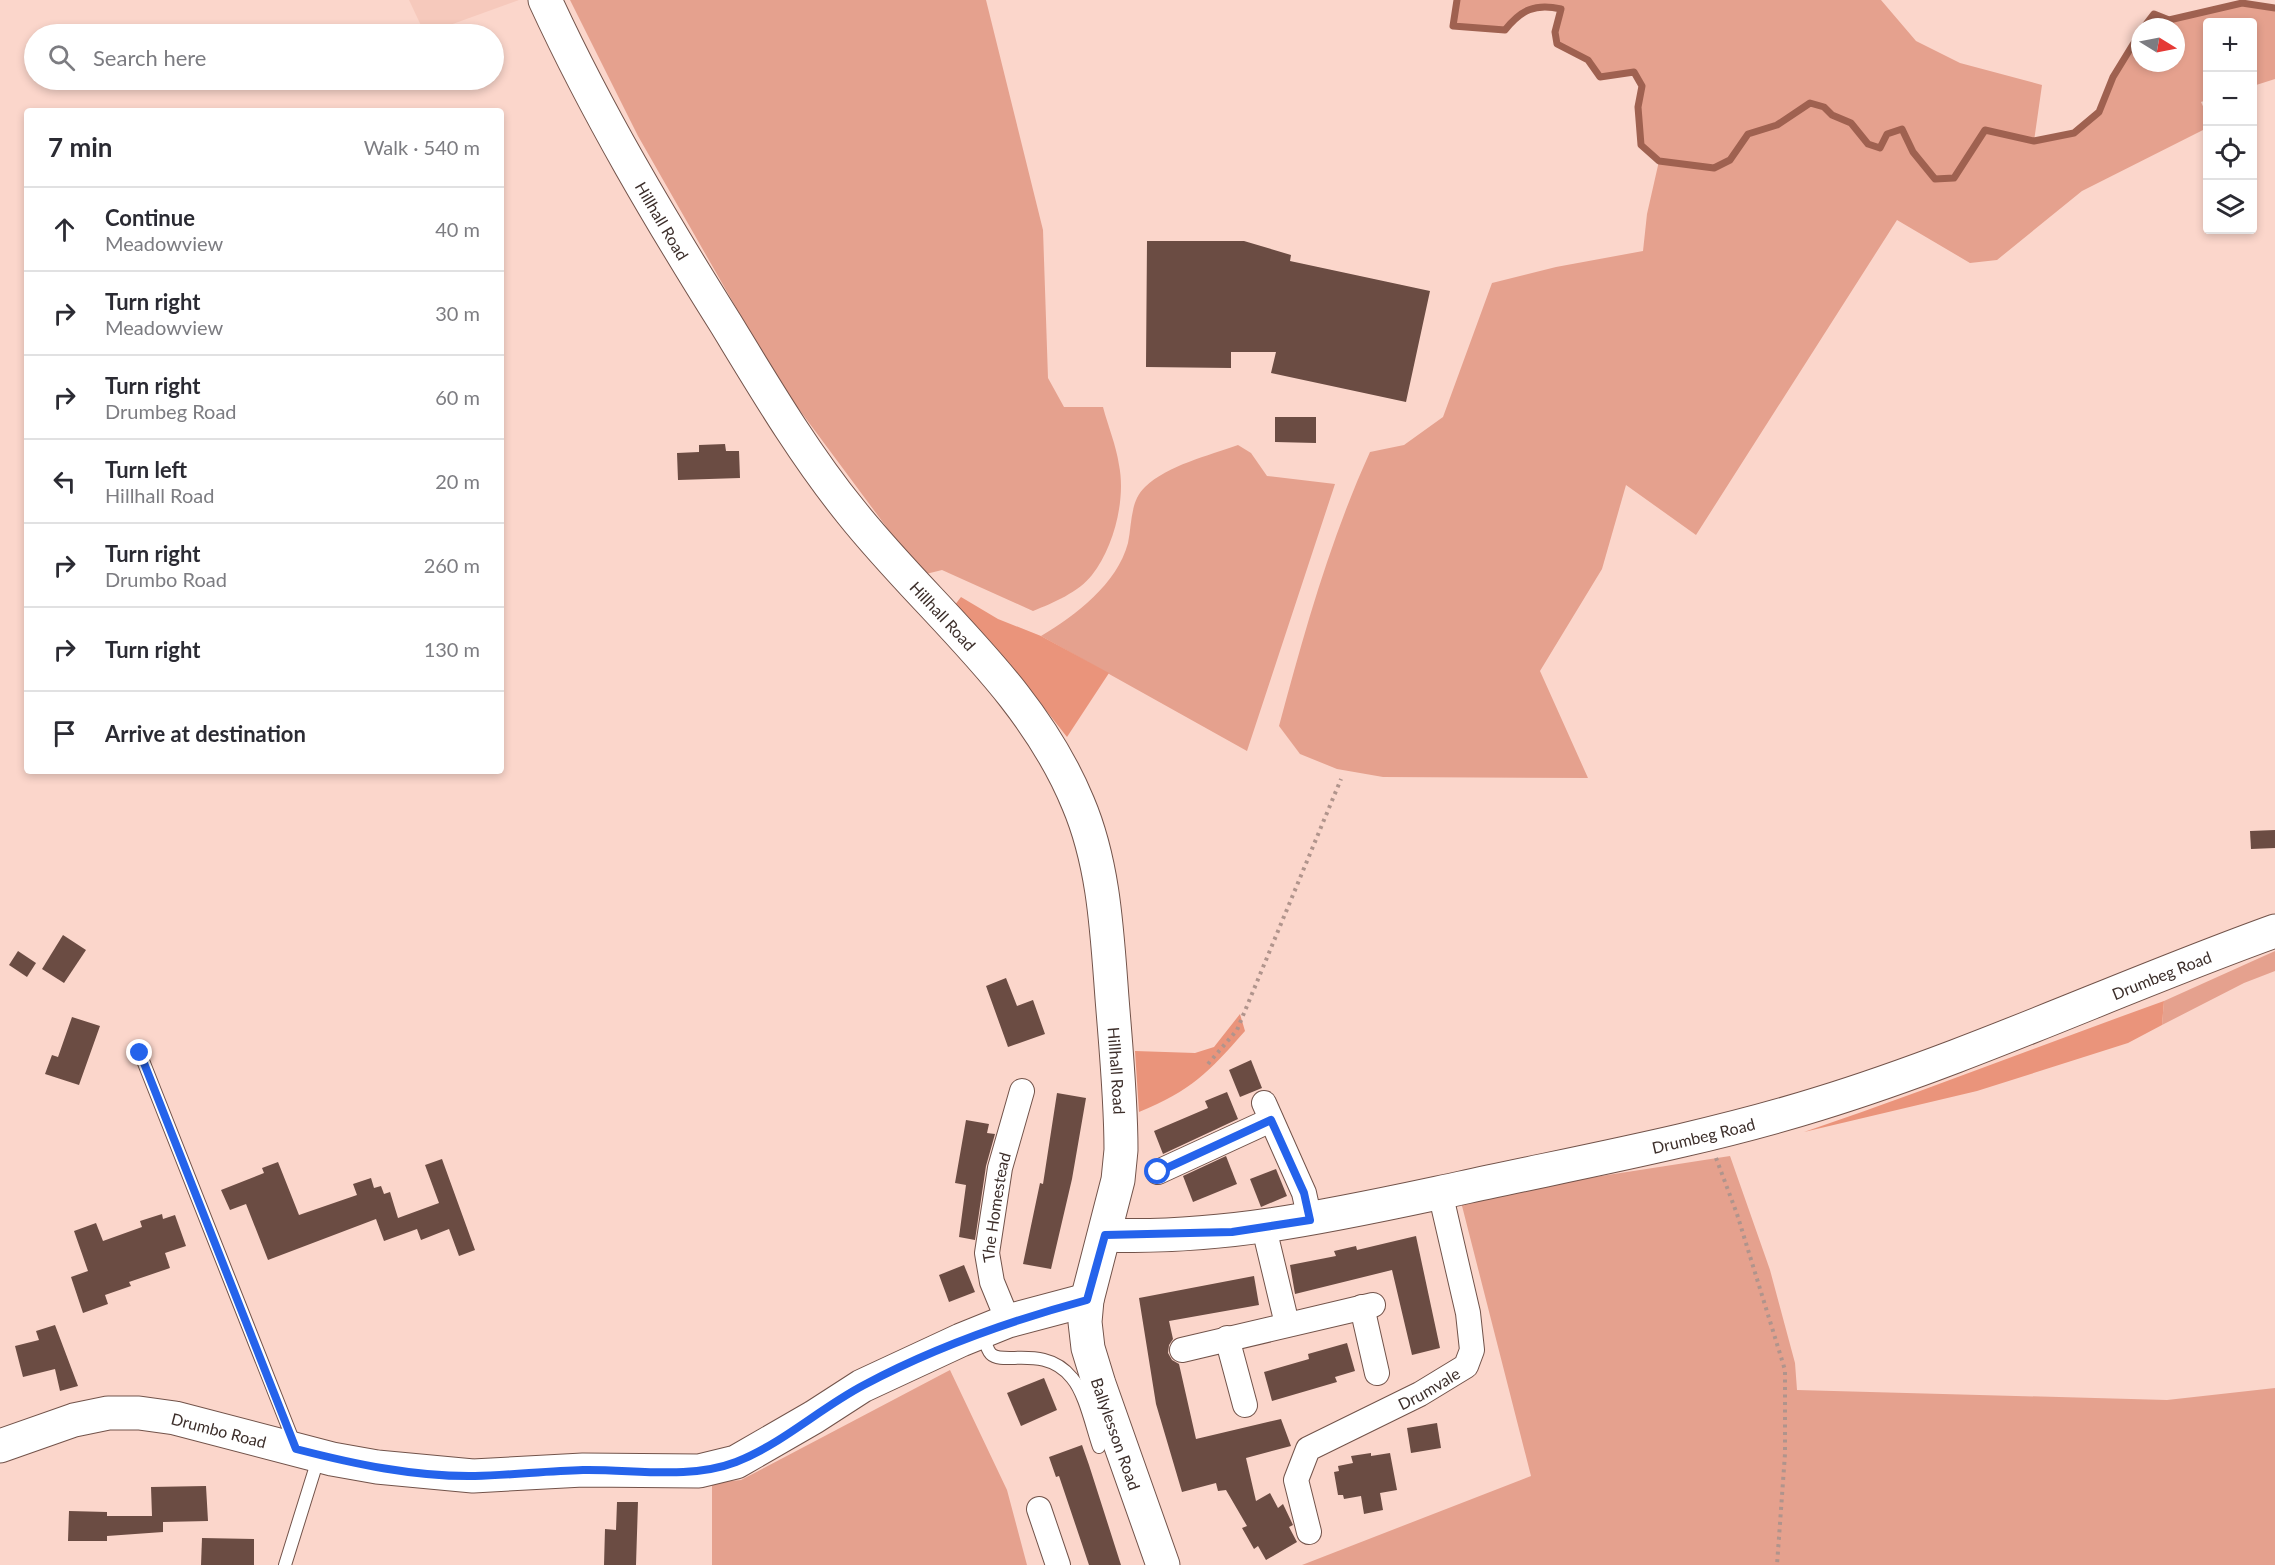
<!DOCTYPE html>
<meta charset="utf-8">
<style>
:root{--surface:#fff;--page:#f7f7f7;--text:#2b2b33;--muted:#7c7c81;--line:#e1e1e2}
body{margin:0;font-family:Lato,sans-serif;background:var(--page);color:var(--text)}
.controls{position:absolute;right:18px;top:18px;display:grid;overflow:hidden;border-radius:6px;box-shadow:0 3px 9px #0003}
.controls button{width:54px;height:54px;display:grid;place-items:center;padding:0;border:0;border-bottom:2px solid var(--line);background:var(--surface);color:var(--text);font:30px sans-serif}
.compass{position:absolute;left:2131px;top:18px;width:54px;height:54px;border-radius:50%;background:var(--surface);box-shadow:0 3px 9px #0003;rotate:100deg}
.stop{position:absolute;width:18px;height:18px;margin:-14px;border:4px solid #2563eb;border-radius:50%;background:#fff}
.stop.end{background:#2563eb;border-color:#fff;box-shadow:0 2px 6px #0008}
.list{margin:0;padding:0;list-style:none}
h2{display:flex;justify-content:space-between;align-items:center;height:78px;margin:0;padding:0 24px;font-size:26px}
h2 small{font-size:20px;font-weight:400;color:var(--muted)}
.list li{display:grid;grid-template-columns:39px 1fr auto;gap:18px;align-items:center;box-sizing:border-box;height:84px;padding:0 24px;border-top:2px solid var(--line)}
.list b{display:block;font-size:22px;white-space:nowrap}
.list p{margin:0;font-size:20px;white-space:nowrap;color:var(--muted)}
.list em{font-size:20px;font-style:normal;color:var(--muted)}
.icon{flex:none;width:33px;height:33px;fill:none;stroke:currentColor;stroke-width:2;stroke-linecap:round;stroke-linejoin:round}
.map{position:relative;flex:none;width:2275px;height:1565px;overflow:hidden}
.search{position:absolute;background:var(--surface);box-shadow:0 3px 9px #0003;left:24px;top:24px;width:480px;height:66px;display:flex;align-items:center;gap:15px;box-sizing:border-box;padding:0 21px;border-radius:33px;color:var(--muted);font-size:22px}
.panel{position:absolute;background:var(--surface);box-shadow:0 3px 9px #0003;left:24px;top:108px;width:480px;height:666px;border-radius:6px}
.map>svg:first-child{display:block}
.built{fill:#f6c9bc}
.green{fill:#e5a18e}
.forest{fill:#ea947b}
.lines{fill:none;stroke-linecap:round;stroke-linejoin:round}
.stream{stroke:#9f6150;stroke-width:7}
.building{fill:#6b4c43}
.lane-casing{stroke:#72534a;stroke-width:14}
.street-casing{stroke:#72534a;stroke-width:26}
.secondary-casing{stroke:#72534a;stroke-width:35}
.path{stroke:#b0948c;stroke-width:4;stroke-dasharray:3 4.5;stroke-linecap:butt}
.lane{stroke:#fff;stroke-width:12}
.street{stroke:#fff;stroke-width:24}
.secondary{stroke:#fff;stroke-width:33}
.route{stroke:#2563eb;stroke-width:8}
.labels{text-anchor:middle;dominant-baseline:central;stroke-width:6;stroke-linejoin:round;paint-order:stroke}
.street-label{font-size:16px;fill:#3c2e2a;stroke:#fff}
</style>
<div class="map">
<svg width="2275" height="1565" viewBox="0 0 2275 1565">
<rect width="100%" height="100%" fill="#fbd6cb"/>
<polygon class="built" points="409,0 519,0 425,34"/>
<g class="green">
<path d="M 570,0 L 986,0 L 1043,230 L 1048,378 L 1064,407 L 1103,407 C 1108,426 1116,445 1119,465 C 1126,499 1114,547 1092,575 C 1079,592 1053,603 1033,611 L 942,570 L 922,575 L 778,381 L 638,136 Z"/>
<path d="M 1457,0 L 1881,0 L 1916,41 L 1960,63 L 2042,85 L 2034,141 L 2074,133 L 2099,112 L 2113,77 L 2140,33 L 2140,63 L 2176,63 L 2176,27 L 2144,27 L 2154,14 L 2169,19 L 2242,3 L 2275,8 L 2275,79 L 2253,86 L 2252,22 L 2208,22 L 2207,100 L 2201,102 L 2207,115 L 2207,128 L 2082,191 L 1997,260 L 1970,263 L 1897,220 L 1696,535 L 1626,485 L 1602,569 L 1540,671 L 1588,778 L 1383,777 L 1337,769 L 1300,754 L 1279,726 C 1304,633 1330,540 1370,452 L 1404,445 L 1443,417 L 1492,283 L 1556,267 L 1643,251 L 1647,214 L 1659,161 L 1641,145 L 1638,107 L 1642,86 L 1634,72 L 1600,77 L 1588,60 L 1557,44 L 1555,32 L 1561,9 C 1535,2 1521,10 1505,30 L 1453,26 Z"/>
<path d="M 1238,445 L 1251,453 L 1267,476 L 1335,484 L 1247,751 L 1041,636 C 1076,615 1117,584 1128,543 C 1132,524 1130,501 1145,487 C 1168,465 1208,456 1238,445 Z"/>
<polygon points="2275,951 2275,971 2244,983 2162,1025 2164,1001"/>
<polygon points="1730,1156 1770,1270 1795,1363 1797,1390 2167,1400 2275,1388 2275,1565 1302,1565 1531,1476 1460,1198"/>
<polygon points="950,1370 1007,1490 1027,1565 712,1565 712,1483 741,1480"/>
</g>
<g class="forest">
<polygon points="961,597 998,619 1041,636 1109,673 1067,737 1008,662 951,610"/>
<path d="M 2164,1001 L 2162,1025 L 2128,1043 L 1977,1091 L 1804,1132 C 1925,1091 2044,1044 2164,1001 Z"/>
<path d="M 1240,1014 L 1245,1031 C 1208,1073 1192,1090 1139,1112 L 1135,1051 L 1195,1053 L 1214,1047 Z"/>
</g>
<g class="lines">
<g class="stream">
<path d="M 1457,0 L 1453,26 L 1505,30 C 1521,10 1535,3 1561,9 L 1555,32 L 1557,44 L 1588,60 L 1600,77 L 1634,72 L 1642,86 L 1638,107 L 1641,145 L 1659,161 L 1714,168 L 1730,160 L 1748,134 L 1777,125 L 1810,103 L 1824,107 L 1832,115 L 1851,123 L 1868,144 L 1880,148 L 1887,134 L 1902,129 L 1913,152 L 1935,179 L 1954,178 L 1985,130 L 2034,141 L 2074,133 L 2099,112 L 2113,77 L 2140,33"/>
<polyline points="2144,27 2154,14 2169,20 2242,3 2275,8"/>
</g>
</g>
<g class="building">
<polygon points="1147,241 1244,241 1291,255 1290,261 1430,291 1406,402 1271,373 1276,352 1231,352 1231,368 1146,367"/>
<polygon points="1275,417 1316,417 1316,443 1275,442"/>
<polygon points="725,444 726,451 739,451 740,478 678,480 677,453 699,452 699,445"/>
<polygon points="2275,830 2275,848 2251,849 2250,831"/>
<polygon points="63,935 86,950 64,983 42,969"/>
<polygon points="18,951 36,963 27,977 9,965"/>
<polygon points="1006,978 1017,1006 1033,1000 1045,1034 1008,1047 986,986"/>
<polygon points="72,1017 100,1026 79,1085 45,1074 52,1055 58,1057"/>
<polygon points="1251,1060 1262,1088 1240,1097 1229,1070"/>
<polygon points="1227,1092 1238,1119 1163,1154 1154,1131 1208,1108 1205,1101"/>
<polygon points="1057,1093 1086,1098 1072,1179 1051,1269 1023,1264 1040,1183 1043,1184"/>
<polygon points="966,1120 989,1124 987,1133 995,1134 986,1166 975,1240 959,1237 966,1185 955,1183"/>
<polygon points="1226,1156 1237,1184 1193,1202 1183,1176"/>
<polygon points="442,1159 475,1250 459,1256 449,1229 421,1240 417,1229 384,1241 376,1219 268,1260 246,1204 230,1210 221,1190 264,1173 262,1168 278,1162 299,1215 357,1195 353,1184 371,1178 374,1188 381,1186 384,1194 390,1192 398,1218 439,1203 425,1165"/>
<polygon points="1276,1169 1287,1196 1261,1207 1250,1179"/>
<polygon points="162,1214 163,1219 175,1215 186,1246 165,1253 170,1268 129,1282 131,1286 105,1295 108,1304 83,1313 71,1277 88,1271 74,1231 96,1223 103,1241 142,1227 140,1221"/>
<polygon points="1416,1236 1440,1348 1412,1355 1392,1270 1295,1294 1290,1265 1336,1256 1334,1251 1356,1246 1357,1250"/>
<polygon points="964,1265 975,1292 949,1302 939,1275"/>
<polygon points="1254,1276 1259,1305 1169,1321 1173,1339 1169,1345 1168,1353 1172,1360 1179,1364 1196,1439 1281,1419 1291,1446 1246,1458 1256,1501 1270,1493 1278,1508 1283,1504 1293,1525 1289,1527 1297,1542 1266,1560 1258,1546 1254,1549 1242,1528 1247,1526 1226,1490 1218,1491 1216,1483 1182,1492 1156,1404 1139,1298"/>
<polygon points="55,1325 78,1386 60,1391 55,1369 23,1377 15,1346 39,1340 36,1331"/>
<polygon points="1347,1343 1355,1371 1335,1377 1337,1382 1272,1401 1264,1372 1309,1359 1308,1354"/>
<polygon points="1044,1378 1057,1410 1021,1426 1007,1393"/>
<polygon points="1437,1423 1441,1448 1411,1453 1407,1428"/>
<polygon points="1082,1445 1089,1465 1121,1565 1089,1565 1059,1476 1056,1477 1049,1457"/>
<polygon points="1371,1453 1371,1456 1390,1453 1397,1490 1380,1493 1383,1510 1364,1514 1361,1496 1344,1499 1343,1495 1338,1495 1334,1472 1339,1471 1338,1466 1353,1463 1351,1456"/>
<polygon points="206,1486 208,1521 163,1522 163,1532 107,1536 107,1541 68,1541 69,1511 107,1512 107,1516 152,1516 151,1487"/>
<polygon points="617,1502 638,1502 636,1565 604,1565 605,1529 616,1530"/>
<polygon points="202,1538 254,1539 254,1565 201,1565"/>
</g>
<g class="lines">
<g class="lane-casing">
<g id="lane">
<polyline points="140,1053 295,1445"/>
<path d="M 983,1332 C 985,1339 986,1349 991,1354 C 1003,1366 1045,1344 1072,1378 C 1085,1393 1092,1427 1099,1447"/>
<polyline points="285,1565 319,1456"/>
</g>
</g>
<g class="street-casing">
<g id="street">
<polyline points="1264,1103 1304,1193 1310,1220"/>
<polyline points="1158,1172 1271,1120"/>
<polyline points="1264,1228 1287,1324"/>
<polyline points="1362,1307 1377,1373"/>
<path id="s1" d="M 1008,1321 L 992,1282 L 987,1253 L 1000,1168 L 1022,1091"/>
<polyline points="1227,1338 1245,1405"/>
<polyline points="1182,1350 1373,1305"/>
<polyline points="1039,1509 1058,1565"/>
<path id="s2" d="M 1309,1532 L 1296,1480 L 1308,1449 L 1420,1394 L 1466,1366 L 1472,1350 L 1468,1313 L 1440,1192"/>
</g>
</g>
<g class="secondary-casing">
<g id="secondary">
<path id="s3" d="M 545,0 C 597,113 660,219 726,324 C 765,388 804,454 851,512 C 928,609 1030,686 1078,803 C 1104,864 1107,932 1112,998 C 1116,1049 1121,1099 1121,1150 L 1118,1180 L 1087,1300 L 1085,1322 L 1088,1348 L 1099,1384 L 1163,1565"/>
<path id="s4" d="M 1105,1235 C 1227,1240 1343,1213 1461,1188 C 1580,1162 1702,1140 1818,1104 C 1974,1056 2122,986 2275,931"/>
<path id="s5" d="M 0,1446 L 74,1420 L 108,1413 L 139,1413 L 175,1418 L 332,1459 L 377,1467 L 473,1476 L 583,1470 L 699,1471 L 736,1462 L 814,1417 L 862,1386 L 961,1340 L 1008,1321 L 1087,1300"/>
</g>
</g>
<g class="path">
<polyline points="1208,1064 1237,1030 1341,779"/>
<polyline points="1716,1158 1737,1214 1785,1370 1785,1454 1777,1565"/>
</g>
<use href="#lane" class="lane"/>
<use href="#street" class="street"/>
<use href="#secondary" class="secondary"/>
</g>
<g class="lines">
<path class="route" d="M 140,1053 L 296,1449 C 354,1464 415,1477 475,1476 C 511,1475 547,1471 583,1470 C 633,1469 689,1480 736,1462 C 782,1444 820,1408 864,1385 C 935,1347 1009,1321 1087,1300 L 1105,1235 L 1232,1232 L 1310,1220 L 1304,1193 L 1271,1120 L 1158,1172"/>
</g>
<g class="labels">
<g class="street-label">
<text stroke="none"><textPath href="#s3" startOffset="250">Hillhall Road</textPath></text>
<text stroke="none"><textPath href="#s3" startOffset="736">Hillhall Road</textPath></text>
<text stroke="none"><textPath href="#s4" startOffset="1094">Drumbeg Road</textPath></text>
<text stroke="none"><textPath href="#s3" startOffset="1240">Hillhall Road</textPath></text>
<text stroke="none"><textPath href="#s4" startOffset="608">Drumbeg Road</textPath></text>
<text stroke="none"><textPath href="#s1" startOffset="118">The Homestead</textPath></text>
<text stroke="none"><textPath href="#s2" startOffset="222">Drumvale</textPath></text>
<text stroke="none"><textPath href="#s5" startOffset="226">Drumbo Road</textPath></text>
<text stroke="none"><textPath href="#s3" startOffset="1612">Ballylesson Road</textPath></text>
</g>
</g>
</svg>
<div class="controls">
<button>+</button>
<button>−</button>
<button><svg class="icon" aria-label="locate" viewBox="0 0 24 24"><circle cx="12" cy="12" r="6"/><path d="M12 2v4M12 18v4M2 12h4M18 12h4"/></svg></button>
<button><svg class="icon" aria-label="layers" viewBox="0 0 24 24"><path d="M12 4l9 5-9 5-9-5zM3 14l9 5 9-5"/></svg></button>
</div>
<svg class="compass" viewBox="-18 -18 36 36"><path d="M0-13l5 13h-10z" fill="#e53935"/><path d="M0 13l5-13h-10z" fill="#7c7c81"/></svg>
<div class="stop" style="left:1158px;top:1172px"></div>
<div class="stop end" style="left:140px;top:1053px"></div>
<div class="search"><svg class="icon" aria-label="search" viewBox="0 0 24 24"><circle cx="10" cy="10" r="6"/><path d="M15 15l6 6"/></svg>Search here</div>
<section class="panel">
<h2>7 min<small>Walk · 540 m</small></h2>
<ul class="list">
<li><svg class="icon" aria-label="ahead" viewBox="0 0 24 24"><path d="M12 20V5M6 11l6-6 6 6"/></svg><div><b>Continue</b><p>Meadowview</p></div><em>40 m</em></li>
<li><svg class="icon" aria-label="right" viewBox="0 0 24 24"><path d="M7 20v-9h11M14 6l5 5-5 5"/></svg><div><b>Turn right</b><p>Meadowview</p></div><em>30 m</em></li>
<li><svg class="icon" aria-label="right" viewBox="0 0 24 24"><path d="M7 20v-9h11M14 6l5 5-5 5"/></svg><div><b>Turn right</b><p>Drumbeg Road</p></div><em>60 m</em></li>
<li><svg class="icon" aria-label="left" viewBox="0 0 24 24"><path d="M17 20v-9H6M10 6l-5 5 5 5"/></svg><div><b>Turn left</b><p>Hillhall Road</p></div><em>20 m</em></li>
<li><svg class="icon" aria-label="right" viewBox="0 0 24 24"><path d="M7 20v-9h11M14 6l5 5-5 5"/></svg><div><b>Turn right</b><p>Drumbo Road</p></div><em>260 m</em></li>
<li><svg class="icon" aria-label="right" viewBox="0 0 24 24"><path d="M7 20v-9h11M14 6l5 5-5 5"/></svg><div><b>Turn right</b></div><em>130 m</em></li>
<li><svg class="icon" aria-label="arrive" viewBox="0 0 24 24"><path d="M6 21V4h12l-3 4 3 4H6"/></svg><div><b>Arrive at destination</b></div></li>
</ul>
</section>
</div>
